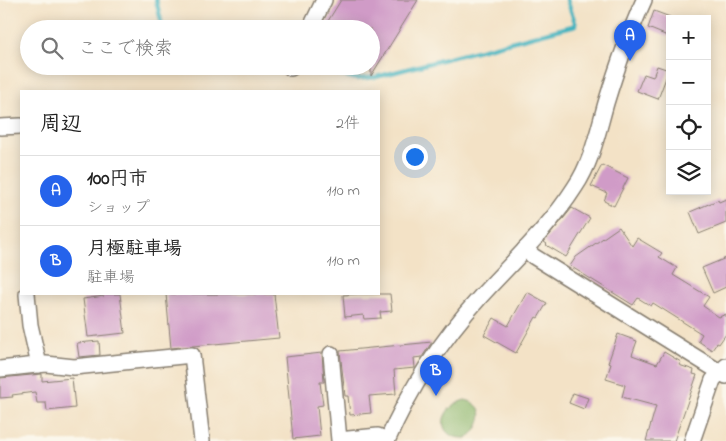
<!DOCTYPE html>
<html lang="ja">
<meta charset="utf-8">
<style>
:root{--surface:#fff;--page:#f2f2f2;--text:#222;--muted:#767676;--line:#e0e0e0;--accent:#2563eb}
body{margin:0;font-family:"Indie Flower","Klee One",sans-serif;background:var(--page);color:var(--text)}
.controls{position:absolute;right:15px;top:15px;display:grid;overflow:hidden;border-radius:0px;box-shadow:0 2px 12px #0003}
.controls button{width:45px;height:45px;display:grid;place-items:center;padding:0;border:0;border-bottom:1px solid var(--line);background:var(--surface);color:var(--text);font:25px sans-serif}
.you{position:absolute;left:414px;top:156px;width:18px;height:18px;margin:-12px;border:4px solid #fff;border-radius:50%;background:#1a73e8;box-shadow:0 0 0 8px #1a73e833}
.badge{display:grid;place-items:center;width:32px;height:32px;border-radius:50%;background:var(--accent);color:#fff;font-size:16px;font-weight:700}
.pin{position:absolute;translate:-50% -41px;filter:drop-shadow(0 1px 2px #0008)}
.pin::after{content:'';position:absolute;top:26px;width:18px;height:15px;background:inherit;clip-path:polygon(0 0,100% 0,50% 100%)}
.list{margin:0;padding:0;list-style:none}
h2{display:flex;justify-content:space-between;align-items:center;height:65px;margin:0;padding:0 20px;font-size:21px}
h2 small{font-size:16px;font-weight:400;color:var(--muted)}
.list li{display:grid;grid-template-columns:32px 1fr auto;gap:15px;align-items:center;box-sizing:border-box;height:70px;padding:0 20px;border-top:1px solid var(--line)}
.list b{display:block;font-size:19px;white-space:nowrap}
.list p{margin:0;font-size:16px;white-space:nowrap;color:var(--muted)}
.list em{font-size:16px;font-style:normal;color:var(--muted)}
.icon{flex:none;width:28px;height:28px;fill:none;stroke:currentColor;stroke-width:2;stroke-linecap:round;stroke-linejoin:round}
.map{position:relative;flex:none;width:726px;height:441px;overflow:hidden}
.search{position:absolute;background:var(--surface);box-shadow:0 2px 12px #0003;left:20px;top:20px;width:360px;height:55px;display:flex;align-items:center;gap:12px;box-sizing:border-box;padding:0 18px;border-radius:28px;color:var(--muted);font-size:19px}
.panel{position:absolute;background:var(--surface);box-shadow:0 2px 12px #0003;left:20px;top:90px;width:360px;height:205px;border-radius:0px}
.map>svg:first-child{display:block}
.forest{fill:#90b86e;stroke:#566a45}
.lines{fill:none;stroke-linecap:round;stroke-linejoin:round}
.stream{stroke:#43b2be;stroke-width:4.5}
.building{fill:#d09bc7}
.minor-casing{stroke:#887f71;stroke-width:18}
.minor{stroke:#fff;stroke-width:15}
</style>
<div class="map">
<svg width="726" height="441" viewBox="0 0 726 441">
<rect width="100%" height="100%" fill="#fbf7ec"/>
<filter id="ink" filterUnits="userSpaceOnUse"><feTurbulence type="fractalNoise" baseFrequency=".02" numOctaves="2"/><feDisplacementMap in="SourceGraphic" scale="10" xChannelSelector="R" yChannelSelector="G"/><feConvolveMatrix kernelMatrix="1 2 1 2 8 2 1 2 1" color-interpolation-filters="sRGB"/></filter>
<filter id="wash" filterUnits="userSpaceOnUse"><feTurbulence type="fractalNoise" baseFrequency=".0096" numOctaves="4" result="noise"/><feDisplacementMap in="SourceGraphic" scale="20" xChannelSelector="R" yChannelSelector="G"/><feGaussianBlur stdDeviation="1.12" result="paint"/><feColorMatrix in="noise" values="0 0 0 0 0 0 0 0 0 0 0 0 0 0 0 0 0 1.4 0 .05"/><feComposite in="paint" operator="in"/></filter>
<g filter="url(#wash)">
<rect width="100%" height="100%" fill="#f3e2c6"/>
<path class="forest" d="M 465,400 C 489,405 482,427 467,438 C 434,440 438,407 465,400 Z"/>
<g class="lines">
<g class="stream">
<polyline points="156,0 163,29"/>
<polyline points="305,66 357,79 376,77 576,25 567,0"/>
</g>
</g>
<g id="blocks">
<g class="building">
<polygon points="341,0 418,0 371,76 371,29 323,29"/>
<polygon points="654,11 670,17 670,37 648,28"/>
<polygon points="657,66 669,70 658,99 637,91 644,74 653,77"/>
<polygon points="602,165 628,178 614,206 604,201 607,193 591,186"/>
<polygon points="726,199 726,223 699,234 690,212 718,200 719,202"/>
<polygon points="572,208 590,218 566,257 546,245 547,244 544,242"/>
<polygon points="619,227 632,246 637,238 662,253 659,257 677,268 673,275 709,297 703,306 719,317 726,314 726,334 719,344 717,343 712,350 698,341 702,334 653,303 651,306 638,298 633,305 570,266 576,257"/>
<polygon points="726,258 726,287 713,293 702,268"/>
<polygon points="527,292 547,303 538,318 536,317 516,353 484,335 494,318 508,326"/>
<polygon points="104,294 120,294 125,333 88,337 83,299 104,296"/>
<polygon points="166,294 274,294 279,338 171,348"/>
<polygon points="358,294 390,294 392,311 380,312 381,318 364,319 363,315 345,317 343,295"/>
<polygon points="618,334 637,341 632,355 657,364 664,352 681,362 679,365 694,370 693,374 697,375 674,441 646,441 656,406 622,397 625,385 606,379 611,364 608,363"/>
<polygon points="99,341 100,355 79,357 77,343"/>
<polygon points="432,342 422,357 414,358 415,368 394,370 396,394 369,396 371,413 350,415 348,396 345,396 340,351"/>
<polygon points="322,353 324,382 320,382 323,405 317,406 320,436 293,439 285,357"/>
<polygon points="42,374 42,381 72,378 75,408 47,411 46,403 37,403 35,392 12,395 13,397 0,398 0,378"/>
<polygon points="573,393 588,398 584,409 569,403"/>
</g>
</g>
</g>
<g filter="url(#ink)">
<use href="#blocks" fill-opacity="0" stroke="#887f71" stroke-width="1"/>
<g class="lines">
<g class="minor-casing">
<g id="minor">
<polyline points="310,29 324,0"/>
<polyline points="291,68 292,66"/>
<polyline points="0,127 21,126"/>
<polyline points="525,249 533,256 726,376"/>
<polyline points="27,294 30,325 39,365"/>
<polyline points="331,354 339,440 378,436 387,440"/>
<polyline points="0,369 46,364 74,367 192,355 202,441"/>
<path d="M 387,441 C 410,388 442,339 481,296 C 513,261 549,228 575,187 C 592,162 598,131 606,103 C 617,67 629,33 644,0"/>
<polyline points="692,441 713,380 726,366"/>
</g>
</g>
<use href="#minor" class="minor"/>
</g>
</g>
</svg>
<div class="controls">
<button>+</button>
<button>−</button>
<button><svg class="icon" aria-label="locate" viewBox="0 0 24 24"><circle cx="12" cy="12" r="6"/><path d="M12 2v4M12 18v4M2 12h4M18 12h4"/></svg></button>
<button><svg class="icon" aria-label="layers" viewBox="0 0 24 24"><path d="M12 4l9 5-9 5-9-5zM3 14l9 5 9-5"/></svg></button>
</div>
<div class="you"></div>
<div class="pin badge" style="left:630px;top:61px">A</div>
<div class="pin badge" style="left:436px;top:396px">B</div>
<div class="search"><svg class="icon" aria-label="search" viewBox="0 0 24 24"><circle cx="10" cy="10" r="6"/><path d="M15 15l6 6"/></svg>ここで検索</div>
<section class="panel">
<h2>周辺<small>2件</small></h2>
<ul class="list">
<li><span class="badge">A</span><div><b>100円市</b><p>ショップ</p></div><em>110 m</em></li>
<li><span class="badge">B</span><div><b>月極駐車場</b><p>駐車場</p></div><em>110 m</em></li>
</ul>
</section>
</div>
